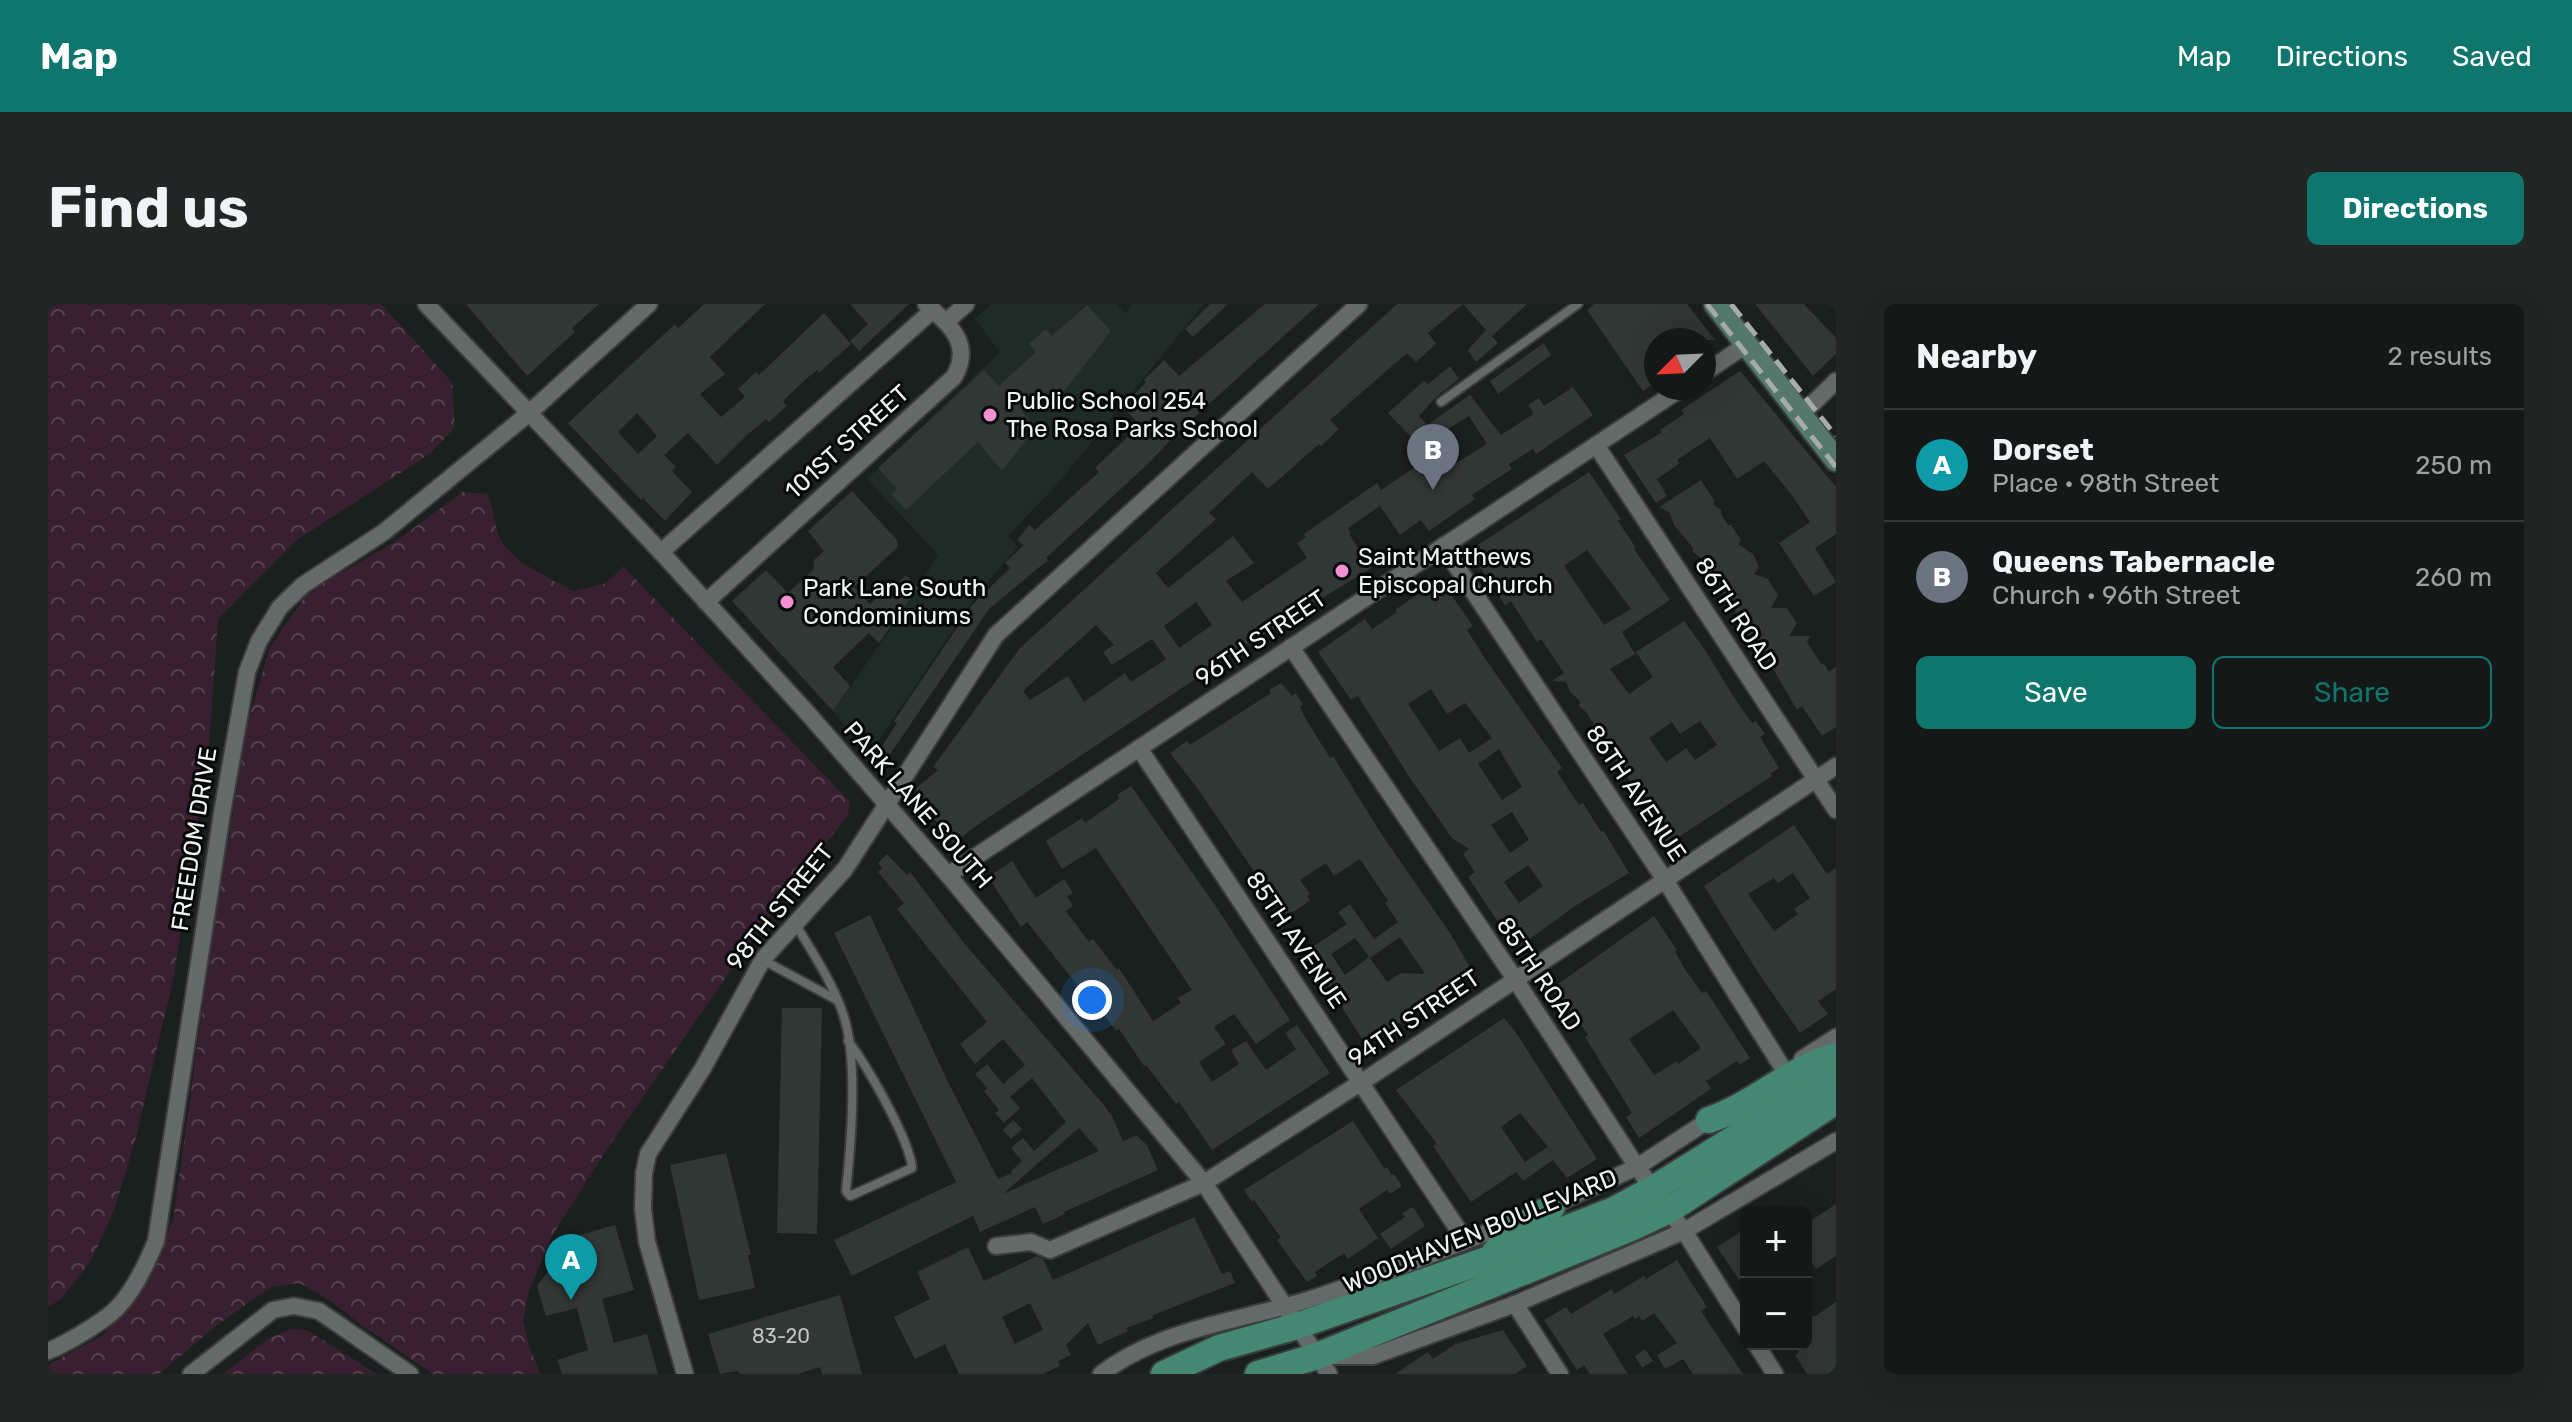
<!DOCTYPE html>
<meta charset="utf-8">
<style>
:root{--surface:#141816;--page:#212523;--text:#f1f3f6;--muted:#9da0a1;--line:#333735;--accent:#0f766e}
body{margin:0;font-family:Rubik,sans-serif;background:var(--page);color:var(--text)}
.controls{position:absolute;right:24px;bottom:24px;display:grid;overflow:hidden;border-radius:12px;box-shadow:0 8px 32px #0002}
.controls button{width:72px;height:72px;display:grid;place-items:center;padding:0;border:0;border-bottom:2px solid var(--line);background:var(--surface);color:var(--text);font:40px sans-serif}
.compass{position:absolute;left:1596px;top:24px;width:72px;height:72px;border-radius:50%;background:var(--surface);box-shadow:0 8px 32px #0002;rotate:246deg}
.you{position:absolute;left:1044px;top:696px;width:28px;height:28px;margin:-20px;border:6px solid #fff;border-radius:50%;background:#1a73e8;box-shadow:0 0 0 12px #1a73e833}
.badge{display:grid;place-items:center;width:52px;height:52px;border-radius:50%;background:var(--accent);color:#fff;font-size:26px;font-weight:700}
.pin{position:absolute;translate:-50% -66px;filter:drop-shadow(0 2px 4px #0008)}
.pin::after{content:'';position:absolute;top:42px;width:28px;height:24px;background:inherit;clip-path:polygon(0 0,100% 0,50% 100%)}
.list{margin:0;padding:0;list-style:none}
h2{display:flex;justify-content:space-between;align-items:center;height:104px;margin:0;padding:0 32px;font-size:34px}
h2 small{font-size:26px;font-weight:400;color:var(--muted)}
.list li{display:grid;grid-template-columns:52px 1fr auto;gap:24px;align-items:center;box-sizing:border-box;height:112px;padding:0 32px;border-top:2px solid var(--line)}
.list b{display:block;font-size:30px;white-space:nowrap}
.list p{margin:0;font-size:26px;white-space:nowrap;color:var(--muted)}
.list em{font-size:26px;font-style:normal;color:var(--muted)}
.actions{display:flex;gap:16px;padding:24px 32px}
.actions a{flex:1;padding:18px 0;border:2px solid var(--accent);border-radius:12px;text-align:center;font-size:28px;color:var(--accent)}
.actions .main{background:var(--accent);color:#fff}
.map{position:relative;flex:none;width:1788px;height:1070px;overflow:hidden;border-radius:12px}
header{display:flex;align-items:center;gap:48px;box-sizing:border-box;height:112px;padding:0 40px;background:var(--accent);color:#fff}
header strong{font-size:38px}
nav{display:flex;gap:44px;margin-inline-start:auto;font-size:28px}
.intro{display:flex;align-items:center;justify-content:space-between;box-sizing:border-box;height:192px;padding:0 48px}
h1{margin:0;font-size:56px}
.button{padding:20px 36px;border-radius:12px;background:var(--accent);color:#fff;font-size:28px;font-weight:700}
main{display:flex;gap:48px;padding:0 48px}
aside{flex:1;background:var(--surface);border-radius:12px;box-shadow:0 8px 32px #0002}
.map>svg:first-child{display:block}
.built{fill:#1f2b26}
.forest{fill:url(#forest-crowns)}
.building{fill:#313734;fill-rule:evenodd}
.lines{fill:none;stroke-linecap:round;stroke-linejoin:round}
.lane-casing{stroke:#393d3b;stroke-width:12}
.street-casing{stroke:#393d3b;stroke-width:20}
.secondary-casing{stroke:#393d3b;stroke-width:26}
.primary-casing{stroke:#393d3b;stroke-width:30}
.lane{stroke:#646a67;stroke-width:8}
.street{stroke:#646a67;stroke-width:16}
.secondary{stroke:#54796c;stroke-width:22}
.primary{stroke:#448772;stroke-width:26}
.rail{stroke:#a7acaa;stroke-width:5;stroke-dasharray:16 8;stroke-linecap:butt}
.poi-dot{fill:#f591d2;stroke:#070908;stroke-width:3}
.labels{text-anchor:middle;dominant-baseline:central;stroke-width:6;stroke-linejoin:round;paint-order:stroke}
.number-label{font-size:20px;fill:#c0c5c2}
.poi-label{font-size:24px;fill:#f0f4f2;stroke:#070908;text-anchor:start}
.street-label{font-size:24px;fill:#f0f4f2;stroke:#070908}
</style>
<header>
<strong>Map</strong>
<nav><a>Map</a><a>Directions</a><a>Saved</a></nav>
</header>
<div class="intro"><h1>Find us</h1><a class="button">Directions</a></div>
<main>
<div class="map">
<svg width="1788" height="1070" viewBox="0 0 1788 1070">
<defs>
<pattern id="forest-crowns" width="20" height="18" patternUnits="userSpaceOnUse" patternTransform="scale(2)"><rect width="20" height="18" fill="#392030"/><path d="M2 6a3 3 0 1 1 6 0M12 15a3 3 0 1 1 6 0" fill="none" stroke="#56414e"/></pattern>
</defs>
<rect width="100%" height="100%" fill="#1a201d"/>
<polygon class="built" points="943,0 1069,0 1078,9 1084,0 1156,0 1012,177 960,232 970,243 930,289 820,452 785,407 858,303 890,251 819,175 952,48 927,15"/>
<g class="forest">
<polygon points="0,0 333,0 404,78 407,123 383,149 249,236 170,315 161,443 126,672 87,837 67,904 43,957 13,995 0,1003"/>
<path d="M 414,188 L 439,190 C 446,205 445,211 449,226 C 457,257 500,272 525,287 L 556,280 L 576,263 L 802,498 L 800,511 L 708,630 L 557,848 L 504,932 L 481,987 L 475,1017 L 481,1041 L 492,1070 L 385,1070 L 312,1020 L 281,996 L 251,979 L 223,983 L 169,1021 L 111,1070 L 0,1070 L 0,1061 L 55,1031 L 100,975 L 125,916 L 167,615 L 200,418 L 222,343 L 261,287 L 347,238 Z"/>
<polygon points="243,1025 259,1026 329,1070 175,1070 221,1034"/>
</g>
<g class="building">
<polygon points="418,0 551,0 524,24 527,28 479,72"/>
<path d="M 656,0 L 717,0 L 662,53 L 677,70 L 652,90 L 673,113 L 697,93 L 690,85 L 708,68 L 711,71 L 776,9 L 803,40 L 771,69 L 769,66 L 757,76 L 735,97 L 739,102 L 721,118 L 718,115 L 699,131 L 669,161 L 640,129 L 616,151 L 628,163 L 624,167 L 644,188 L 617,217 L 595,194 L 593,196 L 520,119 L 627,20 L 630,24 ZM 589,109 L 609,132 L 590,150 L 570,128 Z"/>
<polygon points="802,0 861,0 811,47 802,37 820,20"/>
<polygon points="1162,0 1180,0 1145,33 1137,25"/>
<polygon points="1217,0 1271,0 1128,130 1103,157 998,254 1000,256 941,305 836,459 827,453 849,419 846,417 925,300 962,264 957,259 976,241 969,236 981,221 987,226 1051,168 1047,164 1092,121 1075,103 1098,78 1096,76 1116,56 1131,72"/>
<path d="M 1349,0 L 1415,0 L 1380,29 L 1388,40 L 1368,58 L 1359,49 L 1282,116 L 1291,125 L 1273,142 L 1271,140 L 1220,185 L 1204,168 L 1161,209 L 1168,215 L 1108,269 L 1120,284 L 1185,232 L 1206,259 L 1178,277 L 1194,298 L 1259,254 L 1249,239 L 1258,233 L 1256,230 L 1329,179 L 1333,186 L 1373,159 L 1359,137 L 1364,134 L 1340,109 L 1376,77 L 1380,80 L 1402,62 L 1411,75 L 1389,92 L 1371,112 L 1379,121 L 1422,91 L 1453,131 L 1484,111 L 1485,108 L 1480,101 L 1491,94 L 1496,102 L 1525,83 L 1545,111 L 1488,150 L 1485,145 L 1461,160 L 1464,165 L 1424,191 L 1427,195 L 1381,227 L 1373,216 L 1352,231 L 1332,202 L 1300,224 L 1303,229 L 1301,230 L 1323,264 L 1189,347 L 928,522 L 905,540 L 903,536 L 901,537 L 867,485 L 890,466 L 885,463 L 972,344 ZM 1421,112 L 1439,140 L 1405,161 L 1387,133 ZM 1148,298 L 1164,321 L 1131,344 L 1116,322 ZM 1048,321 L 1066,341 L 1055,348 L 1064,361 L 1104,335 L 1118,355 L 1083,378 L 1077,369 L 1036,398 L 1020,372 L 982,396 L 975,387 Z"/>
<polygon points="1415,0 1479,0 1444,32 1441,29 1450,39 1428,58 1420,46 1438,26"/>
<polygon points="1546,0 1639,0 1667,36 1608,36 1608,78 1595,87 1539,6"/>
<polygon points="1707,0 1756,0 1788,34 1788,50 1765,72"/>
<polygon points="1039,1 1063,27 1006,100 996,88 974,108 988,123 954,167 930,138 858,206 843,190 849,185 830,164 936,66 951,82 988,48 981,40 998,25 1004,32"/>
<polygon points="1496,39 1503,51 1450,90 1442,77"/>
<polygon points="1692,67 1788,183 1788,230 1767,244 1788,278 1766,292 1731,239 1762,218 1743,190 1716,157 1689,175 1662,134 1629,156 1631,160 1609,175 1619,192 1608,199 1576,151 1613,129 1612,126 1636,110 1633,106"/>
<path d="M 1541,168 L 1573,215 L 1570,217 L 1588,244 L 1586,245 L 1622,296 L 1574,328 L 1587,350 L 1562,365 L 1581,390 L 1605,373 L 1588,348 L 1636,317 L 1657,346 L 1687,395 L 1704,419 L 1708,417 L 1717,430 L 1712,433 L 1731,464 L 1722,470 L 1724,472 L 1620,540 L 1605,508 L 1591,486 L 1573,467 L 1560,446 L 1562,445 L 1538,408 L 1531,402 L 1532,397 L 1522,388 L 1518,378 L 1504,377 L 1516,369 L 1493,335 L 1489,338 L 1463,297 L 1457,301 L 1421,247 ZM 1539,246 L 1583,305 L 1556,321 L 1516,262 ZM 1652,417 L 1669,441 L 1647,456 L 1638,444 L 1618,458 L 1601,434 L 1624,418 L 1632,430 Z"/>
<polygon points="1653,176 1666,196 1666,201 1673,206 1673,210 1680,221 1683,221 1693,236 1690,240 1705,250 1711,263 1706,270 1720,275 1730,291 1723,304 1739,304 1749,319 1741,332 1762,332 1759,338 1773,360 1776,360 1781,368 1788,363 1788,423 1774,432 1754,402 1749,406 1707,334 1700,331 1697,319 1685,305 1679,307 1683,290 1673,289 1662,274 1665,263 1652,261 1653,254 1645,248 1645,244 1626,221 1621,208 1611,203"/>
<polygon points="804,187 849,236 850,243 806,283 822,300 849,276 851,278 858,271 870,284 831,339 821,329 785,363 802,382 785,407 684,297 718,266 740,289 765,266 766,256 776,247 760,227"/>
<path d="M 1392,275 L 1425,322 L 1419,326 L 1436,353 L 1514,464 L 1509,468 L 1531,501 L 1535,499 L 1553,528 L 1555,526 L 1581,569 L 1527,602 L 1468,645 L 1420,573 L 1427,568 L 1415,550 L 1421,545 L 1404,534 L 1362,474 L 1310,392 L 1303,396 L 1270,348 L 1317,315 L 1324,325 L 1349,308 L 1347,306 ZM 1383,385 L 1399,410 L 1417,399 L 1444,434 L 1421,449 L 1412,434 L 1391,447 L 1360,400 ZM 1451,445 L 1474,483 L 1454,496 L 1430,460 ZM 1464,508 L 1481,536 L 1462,549 L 1443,521 ZM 1480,561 L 1495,582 L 1471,599 L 1456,578 Z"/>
<path d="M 1233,379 L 1244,392 L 1248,389 L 1255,401 L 1252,402 L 1256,412 L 1282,454 L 1285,452 L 1293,465 L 1334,531 L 1402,629 L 1426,670 L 1318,741 L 1258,647 L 1299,620 L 1290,608 L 1302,600 L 1326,635 L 1350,618 L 1337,599 L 1340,597 L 1312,555 L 1286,572 L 1278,559 L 1252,576 L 1262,590 L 1259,592 L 1262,596 L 1247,607 L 1235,610 L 1150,485 L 1122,449 L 1139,437 L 1142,441 L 1223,389 L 1221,386 ZM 1352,633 L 1377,670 L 1353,669 L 1339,678 L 1322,654 ZM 1307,634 L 1321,653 L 1297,671 L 1283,650 Z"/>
<polygon points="1083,482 1167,601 1242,716 1208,740 1186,710 1166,723 1178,740 1151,758 1164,778 1191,760 1183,746 1198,737 1218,766 1248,745 1237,729 1249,721 1282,769 1164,846 1131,798 1128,800 1098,761 1096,762 1071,725 1068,727 1034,680 1030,682 979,618 973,623 940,573 964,557 988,594 1016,575 1025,589 1019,592 1025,602 1018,607 1041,638 1045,635 1069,666 1071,664 1105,717 1133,699 1130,694 1144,686 1048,544 1014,565 998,537 1034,514 1037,519 1071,495 1069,491"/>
<path d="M 1746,521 L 1779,570 L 1788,564 L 1788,685 L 1770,697 L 1780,710 L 1752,729 L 1709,667 L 1656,582 ZM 1745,569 L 1762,594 L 1746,605 L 1750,610 L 1726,627 L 1700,590 L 1726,574 L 1730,579 Z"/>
<path d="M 839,550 L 859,571 L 862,568 L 916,639 L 1055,800 L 1064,812 L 1075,837 L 1088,831 L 1099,841 L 1110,866 L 1016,908 L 1017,910 L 995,920 L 987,903 L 932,928 L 925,912 L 804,972 L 786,936 L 908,878 L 786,629 L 822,611 L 900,778 L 950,875 L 964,869 L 963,867 L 974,857 L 963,844 L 975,834 L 986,847 L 1018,818 L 984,774 L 962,793 L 972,804 L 956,819 L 947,809 L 951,806 L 936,787 L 939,784 L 927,770 L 939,760 L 955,780 L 977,761 L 955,735 L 927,760 L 912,740 L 939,718 L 849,605 L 856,599 L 830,568 L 834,564 L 830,559 ZM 1031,824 L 1051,847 L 955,890 L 988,861 Z"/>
<path d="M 1606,612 L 1629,646 L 1627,647 L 1636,664 L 1654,689 L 1658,687 L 1702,754 L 1692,761 L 1689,757 L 1658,777 L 1663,785 L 1591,834 L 1578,813 L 1584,809 L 1537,733 L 1540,731 L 1529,715 L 1507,712 L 1516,705 L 1503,685 ZM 1625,706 L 1653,744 L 1630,760 L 1629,757 L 1606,771 L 1581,735 Z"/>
<polygon points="734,704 774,704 769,930 729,929"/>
<path d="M 1456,714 L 1467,727 L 1549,855 L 1519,874 L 1505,856 L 1475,877 L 1468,868 L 1423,898 L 1385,842 L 1389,840 L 1348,786 ZM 1472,809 L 1500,843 L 1477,858 L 1453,823 Z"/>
<polygon points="965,816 974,825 963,835 955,826"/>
<polygon points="1305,817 1337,865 1339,863 1344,871 1346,870 1354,882 1342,890 1339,886 1311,905 1330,934 1300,955 1296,949 1267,968 1269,972 1259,978 1229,936 1233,934 1206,896 1204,898 1196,886"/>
<polygon points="678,849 703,951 700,951 707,984 651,996 622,861"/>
<polygon points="1788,900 1788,952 1768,965 1758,949 1758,920"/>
<polygon points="1365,903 1377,922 1343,945 1332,930 1357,913 1354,909"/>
<path d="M 1146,913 L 1174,970 L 1182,967 L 1187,979 L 1105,1011 L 1105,1014 L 1078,1024 L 1080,1027 L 1050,1041 L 1040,1019 L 1018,1041 L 1023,1051 L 1010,1057 L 1012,1062 L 995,1070 L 911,1070 L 897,1040 L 867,1055 L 846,1013 L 882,995 L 869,968 L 920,943 L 936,977 L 989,952 L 995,955 L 1005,976 ZM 982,999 L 995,1026 L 967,1040 L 954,1013 Z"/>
<polygon points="567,921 586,986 554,995 566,1039 599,1030 610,1070 514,1070 509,1056 540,1046 529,1004 498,1012 489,982 525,933"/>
<polygon points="1693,928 1698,935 1698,986 1669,943"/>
<polygon points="1629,956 1659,1003 1653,1007 1695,1070 1645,1070 1635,1055 1617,1065 1609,1051 1629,1039 1606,1009 1594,1017 1591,1012 1587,1015 1585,1012 1555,1030 1580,1070 1542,1070 1536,1061 1529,1066 1496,1016 1518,1003 1523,1010 1564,985 1566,990 1596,972 1598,975"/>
<polygon points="792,991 814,1070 774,1070 772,1063 750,1070 693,1070 689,1067 672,1070 660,1030"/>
<polygon points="1788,998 1788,1070 1759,1070 1747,1051 1751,1048 1748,1043 1758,1040 1758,1004 1766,1013"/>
<polygon points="1455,1026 1479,1062 1467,1070 1347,1070 1380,1048 1385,1055 1407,1040"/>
<polygon points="1597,1045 1605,1057 1594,1064 1587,1052"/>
</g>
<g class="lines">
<g class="lane-casing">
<g id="lane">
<polyline points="1393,98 1530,0"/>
<path d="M 748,621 C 766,651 789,685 798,720 C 809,764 803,841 798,887 L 802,892 L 864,864 C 862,836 818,760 800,737"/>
<polyline points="715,656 787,695"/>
</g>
</g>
<g class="street-casing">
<g id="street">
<polyline points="378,0 613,248 763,413 900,571 1156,879 1281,1070"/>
<polyline points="898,18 918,0"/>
<polyline points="1656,69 1698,41"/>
<polyline points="1752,112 1788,77"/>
<polyline points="1548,141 1788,506"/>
<polyline points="1395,242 1617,576 1736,766"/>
<polyline points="613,248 885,6"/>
<path d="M 658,298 L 906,73 C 925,40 902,21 878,0"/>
<polyline points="1243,343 1467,675 1589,863 1636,927 1698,1025"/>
<polyline points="1091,444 1417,936"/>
<polyline points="900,571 1634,84"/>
<polyline points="1754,755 1788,733"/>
<polyline points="1495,906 1589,863 1667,812"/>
<polyline points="948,942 983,938 1002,946 1156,879 1323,772 1788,462"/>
<polyline points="1467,1000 1512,1070"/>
<polyline points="1708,1040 1727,1070"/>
<path d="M 0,1047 C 18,1040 57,1017 70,1003 C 87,985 99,959 108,937 L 174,509 L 199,368 L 211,337 L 232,303 L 255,281 L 336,228 L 480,110 L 601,0"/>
<polyline points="1283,1052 1325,1052 1467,1000 1636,927 1788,837"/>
<polyline points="143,1070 225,1006 246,1002 271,1007 362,1070"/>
<polyline points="637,1070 599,938 595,905 596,869 600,850 655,764 715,655 797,565 948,331 1311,0"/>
<path d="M 1053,1070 C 1116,1022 1196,1017 1269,993 C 1338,970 1406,941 1474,915"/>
</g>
</g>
<g class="secondary-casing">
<polyline id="secondary" points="1667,0 1788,156"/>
</g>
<g class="primary-casing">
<g id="primary">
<path d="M 1661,816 C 1706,801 1742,764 1788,752"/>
<polyline points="1447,948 1473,923 1504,903"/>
<polyline points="1116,1070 1171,1044 1249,1022 1441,955 1566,906 1605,885 1788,771"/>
<polyline points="1210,1070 1269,1052 1583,924 1621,906 1788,797"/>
</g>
</g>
<use href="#lane" class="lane"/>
<use href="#street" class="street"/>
<use href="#secondary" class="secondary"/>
<use href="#primary" class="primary"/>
<g class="rail">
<polyline points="1659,0 1788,163"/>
<polyline points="1683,0 1788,132"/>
</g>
</g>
<g class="poi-dot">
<circle cx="942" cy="111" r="8"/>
<circle cx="1294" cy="267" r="8"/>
<circle cx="739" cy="298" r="8"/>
</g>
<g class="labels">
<g class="number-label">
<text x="733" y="1032">83-20</text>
</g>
<g class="poi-label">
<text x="958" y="97">Public School 254<tspan x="958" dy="28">The Rosa Parks School</tspan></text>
<text x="1310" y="253">Saint Matthews<tspan x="1310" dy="28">Episcopal Church</tspan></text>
<text x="755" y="284">Park Lane South<tspan x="755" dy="28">Condominiums</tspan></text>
</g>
<g class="street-label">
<text transform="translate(799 138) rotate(-42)">101ST STREET</text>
<text transform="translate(1688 310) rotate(57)">86TH ROAD</text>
<text transform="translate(1213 334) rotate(-34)">96TH STREET</text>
<text transform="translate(1588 489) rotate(56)">86TH AVENUE</text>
<text transform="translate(870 501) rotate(49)">PARK LANE SOUTH</text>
<text transform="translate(146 535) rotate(-81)">FREEDOM DRIVE</text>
<text transform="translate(732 603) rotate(-51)">98TH STREET</text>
<text transform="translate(1248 636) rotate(56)">85TH AVENUE</text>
<text transform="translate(1491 670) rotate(56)">85TH ROAD</text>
<text transform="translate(1366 714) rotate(-34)">94TH STREET</text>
<text transform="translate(1432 927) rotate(-22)">WOODHAVEN BOULEVARD</text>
</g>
</g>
</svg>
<div class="controls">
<button>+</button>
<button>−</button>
</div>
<svg class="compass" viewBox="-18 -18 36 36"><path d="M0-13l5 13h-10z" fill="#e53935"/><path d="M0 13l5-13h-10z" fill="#9da0a1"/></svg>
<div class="you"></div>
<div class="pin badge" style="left:523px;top:996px;background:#0f9aa8">A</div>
<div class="pin badge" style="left:1385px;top:186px;background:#6b7280">B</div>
</div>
<aside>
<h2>Nearby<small>2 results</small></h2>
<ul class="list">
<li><span class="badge" style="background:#0f9aa8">A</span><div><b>Dorset</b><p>Place · 98th Street</p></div><em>250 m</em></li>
<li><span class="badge" style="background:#6b7280">B</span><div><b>Queens Tabernacle</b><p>Church · 96th Street</p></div><em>260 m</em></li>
</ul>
<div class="actions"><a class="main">Save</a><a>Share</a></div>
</aside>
</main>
